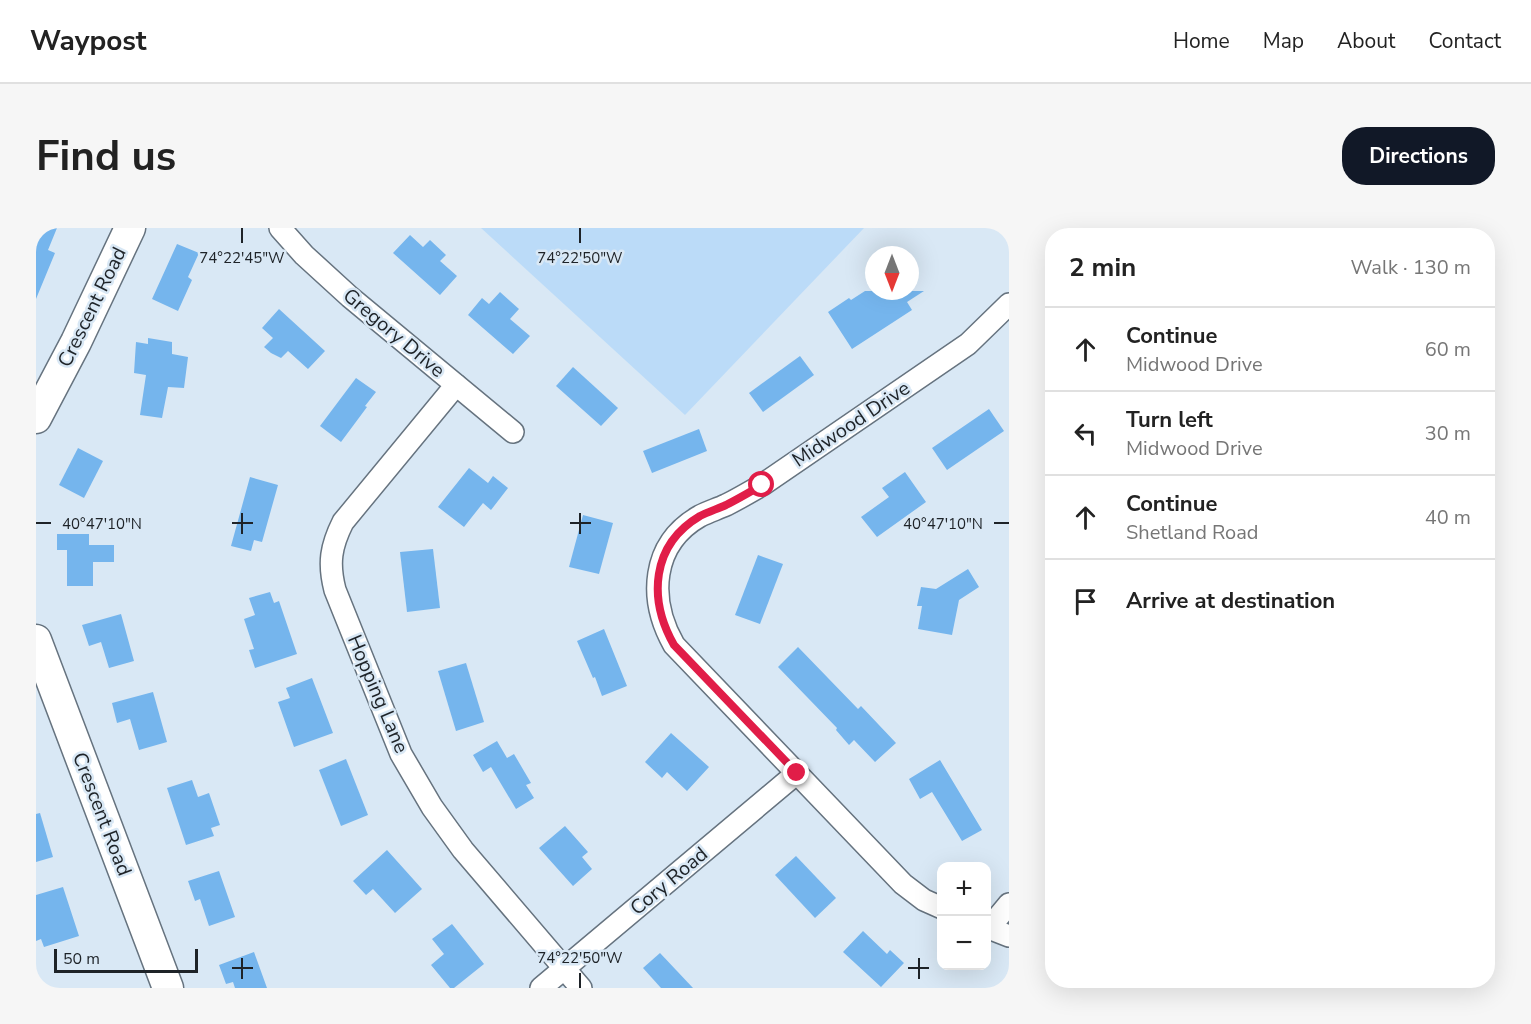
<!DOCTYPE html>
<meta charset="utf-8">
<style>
:root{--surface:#fff;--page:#f6f6f6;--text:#222;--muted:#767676;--line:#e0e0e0;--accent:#111827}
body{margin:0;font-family:"Nunito Sans",sans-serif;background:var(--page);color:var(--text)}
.controls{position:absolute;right:18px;bottom:18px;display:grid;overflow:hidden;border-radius:12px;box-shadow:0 6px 24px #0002}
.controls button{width:54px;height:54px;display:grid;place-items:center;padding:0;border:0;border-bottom:2px solid var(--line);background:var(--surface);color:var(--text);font:30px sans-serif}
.compass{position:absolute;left:829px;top:18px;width:54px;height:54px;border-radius:50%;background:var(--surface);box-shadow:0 6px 24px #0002;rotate:180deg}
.scale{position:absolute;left:18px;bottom:15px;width:144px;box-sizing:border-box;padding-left:6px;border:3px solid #1e2328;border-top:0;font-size:16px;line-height:21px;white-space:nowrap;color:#1e2328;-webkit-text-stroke:4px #d9e8f5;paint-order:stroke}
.stop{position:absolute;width:18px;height:18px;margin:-14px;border:4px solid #e11d48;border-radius:50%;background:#fff}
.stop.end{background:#e11d48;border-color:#fff;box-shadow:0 2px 6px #0008}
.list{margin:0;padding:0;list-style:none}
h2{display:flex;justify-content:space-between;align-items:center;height:78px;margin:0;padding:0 24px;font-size:26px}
h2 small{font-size:20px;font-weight:400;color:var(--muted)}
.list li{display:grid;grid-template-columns:39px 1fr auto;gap:18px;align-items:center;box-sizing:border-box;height:84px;padding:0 24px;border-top:2px solid var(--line)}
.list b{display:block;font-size:22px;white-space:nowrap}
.list p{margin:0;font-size:20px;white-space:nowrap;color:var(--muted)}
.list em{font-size:20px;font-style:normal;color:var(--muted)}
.icon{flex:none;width:33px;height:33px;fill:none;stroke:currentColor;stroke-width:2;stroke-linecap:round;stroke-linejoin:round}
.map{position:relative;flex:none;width:973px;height:760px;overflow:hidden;border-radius:24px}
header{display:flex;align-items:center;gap:36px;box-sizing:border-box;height:84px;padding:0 30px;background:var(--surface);border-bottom:2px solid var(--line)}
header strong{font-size:28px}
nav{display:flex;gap:33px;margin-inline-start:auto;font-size:21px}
.intro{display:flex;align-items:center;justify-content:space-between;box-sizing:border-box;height:144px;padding:0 36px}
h1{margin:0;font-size:42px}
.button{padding:15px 27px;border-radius:24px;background:var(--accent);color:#fff;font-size:21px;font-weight:700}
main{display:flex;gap:36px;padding:0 36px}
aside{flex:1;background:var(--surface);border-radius:24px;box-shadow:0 6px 24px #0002}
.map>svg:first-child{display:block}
.green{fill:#bbdbf8}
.building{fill:#75b5ed}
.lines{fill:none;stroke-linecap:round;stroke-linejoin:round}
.street-casing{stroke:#66737f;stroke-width:24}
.secondary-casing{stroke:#66737f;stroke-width:33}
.street{stroke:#fff;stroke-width:21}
.secondary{stroke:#fff;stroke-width:30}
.route{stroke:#e11d48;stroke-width:8}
.ticks{fill:none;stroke:#1e2328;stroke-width:2}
.labels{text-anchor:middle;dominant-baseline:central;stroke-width:5;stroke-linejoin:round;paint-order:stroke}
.street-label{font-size:20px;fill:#1e2328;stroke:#d9e8f5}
.ticks-label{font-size:15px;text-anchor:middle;fill:#1e2328;stroke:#d9e8f5;stroke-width:5;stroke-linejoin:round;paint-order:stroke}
</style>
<header>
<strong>Waypost</strong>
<nav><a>Home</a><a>Map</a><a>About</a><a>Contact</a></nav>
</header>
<div class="intro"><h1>Find us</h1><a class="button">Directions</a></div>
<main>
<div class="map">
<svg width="973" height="760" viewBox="0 0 973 760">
<rect width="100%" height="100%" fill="#d9e8f5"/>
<polygon class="green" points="445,0 828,0 649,187"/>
<g class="building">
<polygon points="0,0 21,0 12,22 19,25 0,71"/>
<polygon points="374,7 387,19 394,12 410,27 404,33 421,48 404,67 357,25"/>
<polygon points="141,16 163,25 152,49 156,52 142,83 116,71"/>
<polygon points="829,63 888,63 871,74 876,82 816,121 792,84 813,70 815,72"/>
<polygon points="464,64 483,81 474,91 494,108 477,126 432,87 446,70 453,76"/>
<polygon points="243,81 289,123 272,141 252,123 245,130 235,125 228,119 237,110 226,100"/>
<polygon points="112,110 136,114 136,126 152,129 148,160 132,159 126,190 104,187 110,147 98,145 100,114 112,116"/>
<polygon points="764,128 778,147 727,184 713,165"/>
<polygon points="537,139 582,180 565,198 520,158"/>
<polygon points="320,150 340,164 329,178 331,179 305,214 284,198"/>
<polygon points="953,181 968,203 911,242 896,220"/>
<polygon points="663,201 671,223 616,245 607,223"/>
<polygon points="42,220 67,233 48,270 23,257"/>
<polygon points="433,240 452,255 457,248 472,260 455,282 447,275 428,299 402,279"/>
<polygon points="869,244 890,274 841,309 825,289 853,269 846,260"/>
<polygon points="214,249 242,257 226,314 218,312 215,323 195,318"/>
<polygon points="547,287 577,295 563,346 533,339"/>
<polygon points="21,306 53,306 53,317 78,317 78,334 57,334 57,358 31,358 31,322 21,322"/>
<polygon points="397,321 404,380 371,384 364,324"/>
<polygon points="722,327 747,336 724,396 699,387"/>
<polygon points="932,341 943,359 923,372 916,407 882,401 886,378 881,378 885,359 900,361"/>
<polygon points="234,364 238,375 243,373 261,426 219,440 213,422 218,421 208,391 219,387 213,370"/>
<polygon points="85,386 98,433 73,440 65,414 53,418 46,397"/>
<polygon points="568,401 591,458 566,468 559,449 557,450 541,413"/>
<polygon points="762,419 822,481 825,478 860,515 839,534 818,512 813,517 800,502 801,500 742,439"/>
<polygon points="430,435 448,494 420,503 402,443"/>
<polygon points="276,450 297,505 258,519 242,474 254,470 250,460"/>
<polygon points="117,464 131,514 103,522 94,491 81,495 76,475"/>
<polygon points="635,505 673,539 651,563 631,544 626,550 609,534"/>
<polygon points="461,513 471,530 478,526 495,555 490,557 498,570 480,581 455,539 447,544 437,527"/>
<polygon points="310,531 332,587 305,598 283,542"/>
<polygon points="904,532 946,602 926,613 896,564 884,571 873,551"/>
<polygon points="156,552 162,569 173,565 184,597 175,600 178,608 150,617 131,560"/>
<polygon points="4,585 17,629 0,634 0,586"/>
<polygon points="529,598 552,624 546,629 556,641 537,658 503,620"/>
<polygon points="351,622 386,661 359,685 337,661 330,667 317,653"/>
<polygon points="760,628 800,670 779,690 739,647"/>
<polygon points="183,643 199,689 173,698 164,671 159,673 152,653"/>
<polygon points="27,659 43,708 8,719 5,711 0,713 0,667"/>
<polygon points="416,696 448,736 418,760 414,760 395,737 408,726 396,711"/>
<polygon points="827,703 851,726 854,722 868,735 845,759 807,724"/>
<polygon points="218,724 231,760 199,760 197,754 190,756 183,737"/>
<polygon points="624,725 657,760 625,760 607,740"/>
</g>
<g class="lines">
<g class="street-casing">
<g id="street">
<polyline points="244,0 268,27 314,69 477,204"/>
<path d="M 420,157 L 307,294 C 295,318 292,335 299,362 L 365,526 L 396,579 L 427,622 L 545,760"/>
<path d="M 906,680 L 888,672 L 867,656 L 638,417 C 612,371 615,316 664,288 C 672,284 681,281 690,277 C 702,271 714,264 726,257 L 932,116 L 973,76"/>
<polyline points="950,699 973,708"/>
<polyline points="953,700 973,676"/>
<polyline points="505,760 761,545"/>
</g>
</g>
<g class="secondary-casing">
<g id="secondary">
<polyline points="0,190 40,114 94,0"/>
<polyline points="0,412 132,760"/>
</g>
</g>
<use href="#street" class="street"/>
<use href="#secondary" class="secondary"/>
</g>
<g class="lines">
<path class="route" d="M 726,257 C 714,264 702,271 690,277 C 681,281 672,284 664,288 C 615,317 612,371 638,417 L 761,545"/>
</g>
<path class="ticks" d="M 206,0 L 206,15M 544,0 L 544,15M 206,285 L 206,306M 544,285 L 544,306M 0,295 L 15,295M 196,295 L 217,295M 534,295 L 555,295M 958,295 L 973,295M 206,730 L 206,751M 883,730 L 883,751M 196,740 L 217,740M 872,740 L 893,740M 544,745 L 544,760"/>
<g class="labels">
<g class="street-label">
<text transform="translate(56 79) rotate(-64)">Crescent Road</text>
<text transform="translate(358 105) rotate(40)">Gregory Drive</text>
<text transform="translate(815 196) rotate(-34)">Midwood Drive</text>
<text transform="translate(342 466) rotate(67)">Hopping Lane</text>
<text transform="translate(66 586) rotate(69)">Crescent Road</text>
<text transform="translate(633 653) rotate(-40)">Cory Road</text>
</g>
</g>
<g class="ticks-label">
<text x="206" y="35">74°22'45"W</text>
<text x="544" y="35">74°22'50"W</text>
<text x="907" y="301">40°47'10"N</text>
<text x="66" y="301">40°47'10"N</text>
<text x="544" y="735">74°22'50"W</text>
</g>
</svg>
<div class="controls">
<button>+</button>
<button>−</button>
</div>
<svg class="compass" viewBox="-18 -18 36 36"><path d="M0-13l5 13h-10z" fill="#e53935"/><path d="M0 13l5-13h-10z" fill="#767676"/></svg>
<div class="scale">50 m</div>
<div class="stop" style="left:726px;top:257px"></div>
<div class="stop end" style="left:761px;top:545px"></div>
</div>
<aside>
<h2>2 min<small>Walk · 130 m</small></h2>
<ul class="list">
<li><svg class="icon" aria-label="ahead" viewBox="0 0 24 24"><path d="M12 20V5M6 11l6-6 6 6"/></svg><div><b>Continue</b><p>Midwood Drive</p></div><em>60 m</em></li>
<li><svg class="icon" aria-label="left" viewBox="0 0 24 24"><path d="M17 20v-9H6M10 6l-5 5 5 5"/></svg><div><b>Turn left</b><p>Midwood Drive</p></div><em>30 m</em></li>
<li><svg class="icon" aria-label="ahead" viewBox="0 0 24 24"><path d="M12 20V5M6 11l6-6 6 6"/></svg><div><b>Continue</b><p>Shetland Road</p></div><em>40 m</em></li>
<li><svg class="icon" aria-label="arrive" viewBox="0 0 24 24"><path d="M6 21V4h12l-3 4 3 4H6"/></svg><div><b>Arrive at destination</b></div></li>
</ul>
</aside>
</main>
